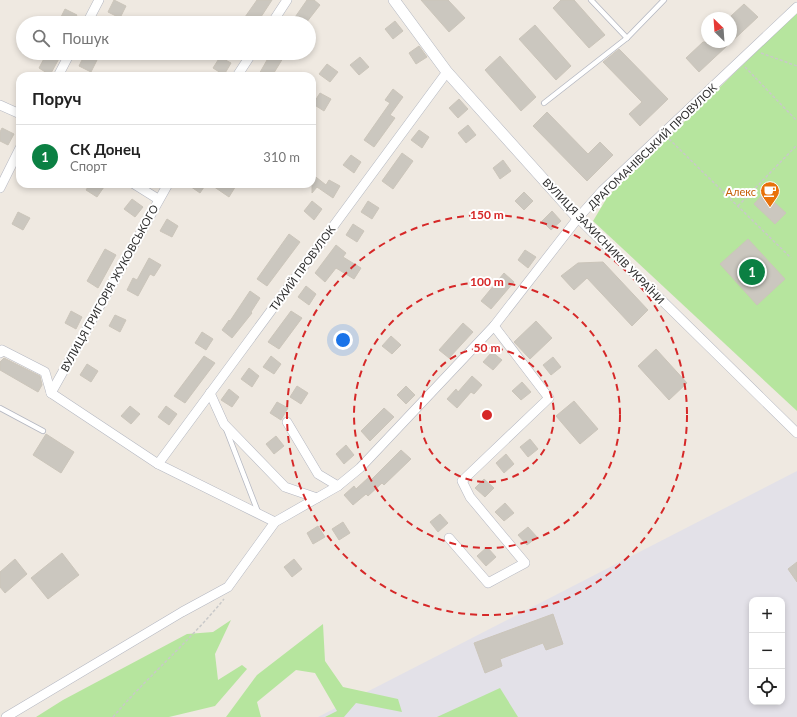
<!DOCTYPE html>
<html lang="uk">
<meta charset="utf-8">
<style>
:root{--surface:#fff;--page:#f2f2f2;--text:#222;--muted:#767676;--line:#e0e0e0;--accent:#0b8043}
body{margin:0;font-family:Lato,sans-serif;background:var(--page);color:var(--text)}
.controls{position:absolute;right:12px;bottom:12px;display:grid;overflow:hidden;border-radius:8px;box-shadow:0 2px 6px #0003}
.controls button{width:36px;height:36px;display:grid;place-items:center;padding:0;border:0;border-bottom:1px solid var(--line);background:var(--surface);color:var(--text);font:20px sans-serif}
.compass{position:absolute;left:701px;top:12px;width:36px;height:36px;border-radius:50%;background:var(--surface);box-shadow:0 2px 6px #0003;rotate:335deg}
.you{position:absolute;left:343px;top:340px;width:14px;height:14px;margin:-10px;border:3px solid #fff;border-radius:50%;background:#1a73e8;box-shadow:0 0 0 6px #1a73e833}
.badge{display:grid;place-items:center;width:26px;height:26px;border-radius:50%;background:var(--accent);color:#fff;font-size:13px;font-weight:700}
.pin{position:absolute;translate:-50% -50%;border:2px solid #fff;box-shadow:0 1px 4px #0006}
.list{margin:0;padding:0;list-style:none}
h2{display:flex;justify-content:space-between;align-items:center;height:52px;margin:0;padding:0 16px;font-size:17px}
h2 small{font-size:13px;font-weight:400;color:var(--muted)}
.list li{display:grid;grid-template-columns:26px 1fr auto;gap:12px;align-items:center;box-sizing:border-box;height:64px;padding:0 16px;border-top:1px solid var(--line)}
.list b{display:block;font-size:15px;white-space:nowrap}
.list p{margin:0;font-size:13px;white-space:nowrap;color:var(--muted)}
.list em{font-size:13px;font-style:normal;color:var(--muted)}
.icon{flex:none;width:22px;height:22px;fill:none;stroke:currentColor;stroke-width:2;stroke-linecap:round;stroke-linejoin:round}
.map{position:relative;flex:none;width:797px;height:717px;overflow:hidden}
.search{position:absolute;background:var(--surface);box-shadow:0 2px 6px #0003;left:16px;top:16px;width:300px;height:44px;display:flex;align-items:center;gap:10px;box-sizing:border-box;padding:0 14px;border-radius:22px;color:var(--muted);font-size:15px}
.panel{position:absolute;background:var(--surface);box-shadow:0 2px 6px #0003;left:16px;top:72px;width:300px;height:116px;border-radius:12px}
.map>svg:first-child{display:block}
.industrial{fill:#e3e1e8;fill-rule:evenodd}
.green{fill:#b6e59e}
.building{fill:#cbc7bf;stroke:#cbc5ba}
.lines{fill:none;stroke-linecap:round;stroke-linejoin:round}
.service-casing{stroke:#b4b7c1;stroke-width:6}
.minor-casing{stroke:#b4b7c1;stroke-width:10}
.tertiary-casing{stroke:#b4b7c1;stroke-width:12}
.path{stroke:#c9c9c9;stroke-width:1.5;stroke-dasharray:3 2;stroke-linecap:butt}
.service{stroke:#fff;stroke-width:4.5}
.minor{stroke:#fff;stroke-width:9}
.tertiary{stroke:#fff;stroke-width:11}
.ring{fill:none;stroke:#d62828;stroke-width:2;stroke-dasharray:7 5}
.labels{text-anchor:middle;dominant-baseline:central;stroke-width:4;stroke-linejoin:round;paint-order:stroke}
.street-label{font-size:11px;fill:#2e2e2e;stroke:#fff}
.food-label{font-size:11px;fill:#c56008;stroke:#fff;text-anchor:end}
.centre{fill:#d62828;stroke:#fff;stroke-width:2}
.ring-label{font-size:12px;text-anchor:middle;font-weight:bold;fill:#d62828;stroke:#fff;stroke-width:4;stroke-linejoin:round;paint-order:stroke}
</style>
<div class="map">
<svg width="797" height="717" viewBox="0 0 797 717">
<rect width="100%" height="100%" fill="#efe9e1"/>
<path class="industrial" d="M 797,471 L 797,717 L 318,717 ZM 752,600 L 782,600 L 782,702 L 752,702 Z"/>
<g class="green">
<polygon points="797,12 797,411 593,221 608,196"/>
<polygon points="231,620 215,654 218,680 242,665 247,669 215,706 169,717 36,717 63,700 187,634 213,632"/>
<polygon points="323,624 325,661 343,687 398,699 402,712 356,703 344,717 325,717 337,711 315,673 296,670 257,702 261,717 226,717 257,675"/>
<polygon points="500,688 518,717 437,717"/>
</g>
<g class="building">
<polygon points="114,0 126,6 120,18 108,12"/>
<polygon points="257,0 272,0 257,23 254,23 245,17"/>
<polygon points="307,0 314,0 320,5 306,23 291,23"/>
<polygon points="421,0 448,0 465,18 449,32"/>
<polygon points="561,0 574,0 605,35 589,48 553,8"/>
<polygon points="744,4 758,17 699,72 686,58 703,42 731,42 731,16"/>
<polygon points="65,9 77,15 72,23 58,23"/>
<polygon points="395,21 403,31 393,39 385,29"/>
<polygon points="535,25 571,66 556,80 519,39"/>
<polygon points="419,46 427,57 416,64 409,53"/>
<polygon points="619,49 668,99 640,126 629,114 642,102 603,62"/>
<polygon points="47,53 62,53 50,75 39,68"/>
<polygon points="271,53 275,53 283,58 272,76 258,76"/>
<polygon points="85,54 97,60 91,72 79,66"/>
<polygon points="500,56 536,97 521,111 485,70"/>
<polygon points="220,57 231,63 224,75 213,68"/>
<polygon points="360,57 369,67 359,75 350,65"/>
<polygon points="327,64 338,72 330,82 319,74"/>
<polygon points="393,89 403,97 390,115 395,118 374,147 364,140 390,103 385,100"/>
<polygon points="320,93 331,99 324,111 313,104"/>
<polygon points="459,99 468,109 458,118 449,108"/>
<polygon points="547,112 588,154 600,142 613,155 587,181 533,126"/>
<polygon points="468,125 476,135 466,143 458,133"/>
<polygon points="2,128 14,134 8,145 0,141 0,132"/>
<polygon points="419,130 429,137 422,148 411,140"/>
<polygon points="402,153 413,161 393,189 382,181"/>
<polygon points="351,155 361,162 354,173 343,165"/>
<polygon points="503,160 511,171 500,179 493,168"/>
<polygon points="312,174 326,185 329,180 340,186 333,198 317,187 312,193"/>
<polygon points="90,184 106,184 97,197 86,190"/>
<polygon points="187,184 206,184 200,193"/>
<polygon points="210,184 237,184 229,197"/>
<polygon points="524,192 533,201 524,210 515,201"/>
<polygon points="764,193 786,213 775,224 754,204"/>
<polygon points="132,199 143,207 135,217 124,209"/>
<polygon points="312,201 322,209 314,220 304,211"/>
<polygon points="368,201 379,208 372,219 361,212"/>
<polygon points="552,211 561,221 551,230 542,221"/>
<polygon points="18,212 30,218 23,230 12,224"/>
<polygon points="167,219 178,226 172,237 160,231"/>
<polygon points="353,224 364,231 357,242 346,235"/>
<polygon points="289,234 300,242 267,286 257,279"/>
<polygon points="748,239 785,279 757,305 720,264"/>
<polygon points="336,245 346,253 343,257 361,268 354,279 336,268 325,282 315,273"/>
<polygon points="105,249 116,255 98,288 87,281"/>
<polygon points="525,250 536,257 528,268 518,260"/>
<polygon points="149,258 161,265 154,276 150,274 138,296 127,290 133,278 137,280"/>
<polygon points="603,262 648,310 632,326 587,278 574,290 561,276 578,263"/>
<polygon points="504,273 514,282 491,309 481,301"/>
<polygon points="306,286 316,294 309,305 298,297"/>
<polygon points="250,291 260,298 251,312 252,313 232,338 222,330 229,320 230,321"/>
<polygon points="71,311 82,317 76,329 65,323"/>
<polygon points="291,311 302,318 279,349 268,342"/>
<polygon points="115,315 126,320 120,332 109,326"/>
<polygon points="536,321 552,338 530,359 514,342"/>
<polygon points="463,323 473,332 449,358 439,350"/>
<polygon points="202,332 213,339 206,350 195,343"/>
<polygon points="391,336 401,345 392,354 382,346"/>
<polygon points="656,349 687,383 669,400 638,366"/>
<polygon points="492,352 502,360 493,370 483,362"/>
<polygon points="204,356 215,363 185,403 174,396"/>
<polygon points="271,356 281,364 274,374 263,367"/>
<polygon points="553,357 561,367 551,375 543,365"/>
<polygon points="4,358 40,376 42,385 38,392 0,370 0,362"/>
<polygon points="87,364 98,371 91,382 80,375"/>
<polygon points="249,368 259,376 252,387 241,379"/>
<polygon points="472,376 482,385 474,394 471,392 457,408 447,399 456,389 458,392"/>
<polygon points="522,382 531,392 521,400 512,391"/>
<polygon points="297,386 308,393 301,404 290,397"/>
<polygon points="406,386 415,395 406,404 397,395"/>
<polygon points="229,389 239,397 232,407 221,400"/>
<polygon points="574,401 598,429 580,444 556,416"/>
<polygon points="277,402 288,408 281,420 270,413"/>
<polygon points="130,406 140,414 131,424 121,416"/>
<polygon points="166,406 177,414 169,425 158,417"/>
<polygon points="384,408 394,417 370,441 361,431"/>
<polygon points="46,434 74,452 61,473 33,455"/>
<polygon points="276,436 284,446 274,454 266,444"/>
<polygon points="530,439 538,449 528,457 520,447"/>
<polygon points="346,445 354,455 344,464 336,454"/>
<polygon points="401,450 411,459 384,485 382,483 368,496 366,494 353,505 344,495 354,486 356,489 369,477 371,480"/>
<polygon points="506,454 514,464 504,473 496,463"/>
<polygon points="484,479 494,488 485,497 475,488"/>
<polygon points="505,503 514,513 504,521 495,512"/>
<polygon points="440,514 448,523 438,532 430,522"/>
<polygon points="343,522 350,533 339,540 332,529"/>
<polygon points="318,526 325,537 313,544 307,533"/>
<polygon points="528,527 537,537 527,545 518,535"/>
<polygon points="487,547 496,557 486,566 477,556"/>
<polygon points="62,553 79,575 48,599 31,578"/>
<polygon points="15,559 27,574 5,593 0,587 0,572"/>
<polygon points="294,559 302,569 292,577 284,567"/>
<polygon points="797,562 797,582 788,569"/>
<polygon points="553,614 563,644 546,650 543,643 500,659 502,666 485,673 474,643"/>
</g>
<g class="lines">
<g class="service-casing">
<g id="service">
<polyline points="591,0 627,38 664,0"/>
<polyline points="544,103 627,38"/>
<polyline points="0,408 43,431"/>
<polyline points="226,429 258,512"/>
</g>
</g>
<g class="minor-casing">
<g id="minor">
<polyline points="87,23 99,0"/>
<polyline points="272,23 287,0"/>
<polyline points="58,76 70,53"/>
<polyline points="237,76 252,53"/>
<polyline points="0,105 20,114"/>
<polyline points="134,184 158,199"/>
<polyline points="0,188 20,148"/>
<polyline points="578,218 797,433"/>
<polyline points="0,353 2,350 45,372 51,393 158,464 275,522"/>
<polyline points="51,393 168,184"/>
<polyline points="210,393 224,424 285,487 317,498"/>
<polyline points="287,422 318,474 338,486"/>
<polyline points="158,464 447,72"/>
<polyline points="449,538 488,583 525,563 470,497 462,481 549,398 494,326"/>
<polyline points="6,717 182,612 228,587 275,522 338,486 360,468 494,326 578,218 602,191 797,7"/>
</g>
</g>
<g class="tertiary-casing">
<polyline id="tertiary" points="394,0 447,72 578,218"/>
</g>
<g class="path">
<polyline points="761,53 797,66"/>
<polyline points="745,67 797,121"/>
<polyline points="669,139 791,258"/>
<polyline points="738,206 797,145"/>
<path d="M 113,717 C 148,676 190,641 224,599"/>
</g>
<use href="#service" class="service"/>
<use href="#minor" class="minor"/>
<use href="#tertiary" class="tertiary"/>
</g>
<g class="ring">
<circle cx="487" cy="415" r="67"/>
<circle cx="487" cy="415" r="133"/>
<circle cx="487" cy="415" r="200"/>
</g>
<defs>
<g id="cafe-pin" transform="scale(1)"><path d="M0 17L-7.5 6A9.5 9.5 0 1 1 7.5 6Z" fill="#e8710a" stroke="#fff"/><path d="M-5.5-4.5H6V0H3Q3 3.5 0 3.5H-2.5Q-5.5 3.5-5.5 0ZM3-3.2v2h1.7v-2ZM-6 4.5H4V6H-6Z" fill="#fff"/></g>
</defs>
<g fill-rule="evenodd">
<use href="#cafe-pin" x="770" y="191"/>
</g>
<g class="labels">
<g class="street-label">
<text transform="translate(652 146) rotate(-44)">ДРАГОМАНІВСЬКИЙ ПРОВУЛОК</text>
<text transform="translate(604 241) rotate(46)">ВУЛИЦЯ ЗАХИСНИКІВ УКРАЇНИ</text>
<text transform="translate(302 268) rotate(-54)">ТИХИЙ ПРОВУЛОК</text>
<text transform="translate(109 288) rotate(-61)">ВУЛИЦЯ ГРИГОРІЯ ЖУКОВСЬКОГО</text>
</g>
<g class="food-label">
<text x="756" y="191">Алекс</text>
</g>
</g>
<circle cx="487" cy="415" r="6" class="centre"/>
<g class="ring-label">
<text x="487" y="219">150 m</text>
<text x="487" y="286">100 m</text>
<text x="487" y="352">50 m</text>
</g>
</svg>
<div class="controls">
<button>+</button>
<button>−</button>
<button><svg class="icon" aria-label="locate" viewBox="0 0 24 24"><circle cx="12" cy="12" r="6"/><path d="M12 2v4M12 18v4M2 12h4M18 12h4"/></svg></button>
</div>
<svg class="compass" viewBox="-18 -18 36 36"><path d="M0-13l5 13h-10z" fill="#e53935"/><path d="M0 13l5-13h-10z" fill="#767676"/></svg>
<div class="you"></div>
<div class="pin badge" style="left:752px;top:272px">1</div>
<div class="search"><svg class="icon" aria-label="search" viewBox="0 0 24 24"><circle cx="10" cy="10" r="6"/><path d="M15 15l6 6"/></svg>Пошук</div>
<section class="panel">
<h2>Поруч<small></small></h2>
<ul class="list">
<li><span class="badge">1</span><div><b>СК Донец</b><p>Спорт</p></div><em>310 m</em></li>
</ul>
</section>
</div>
